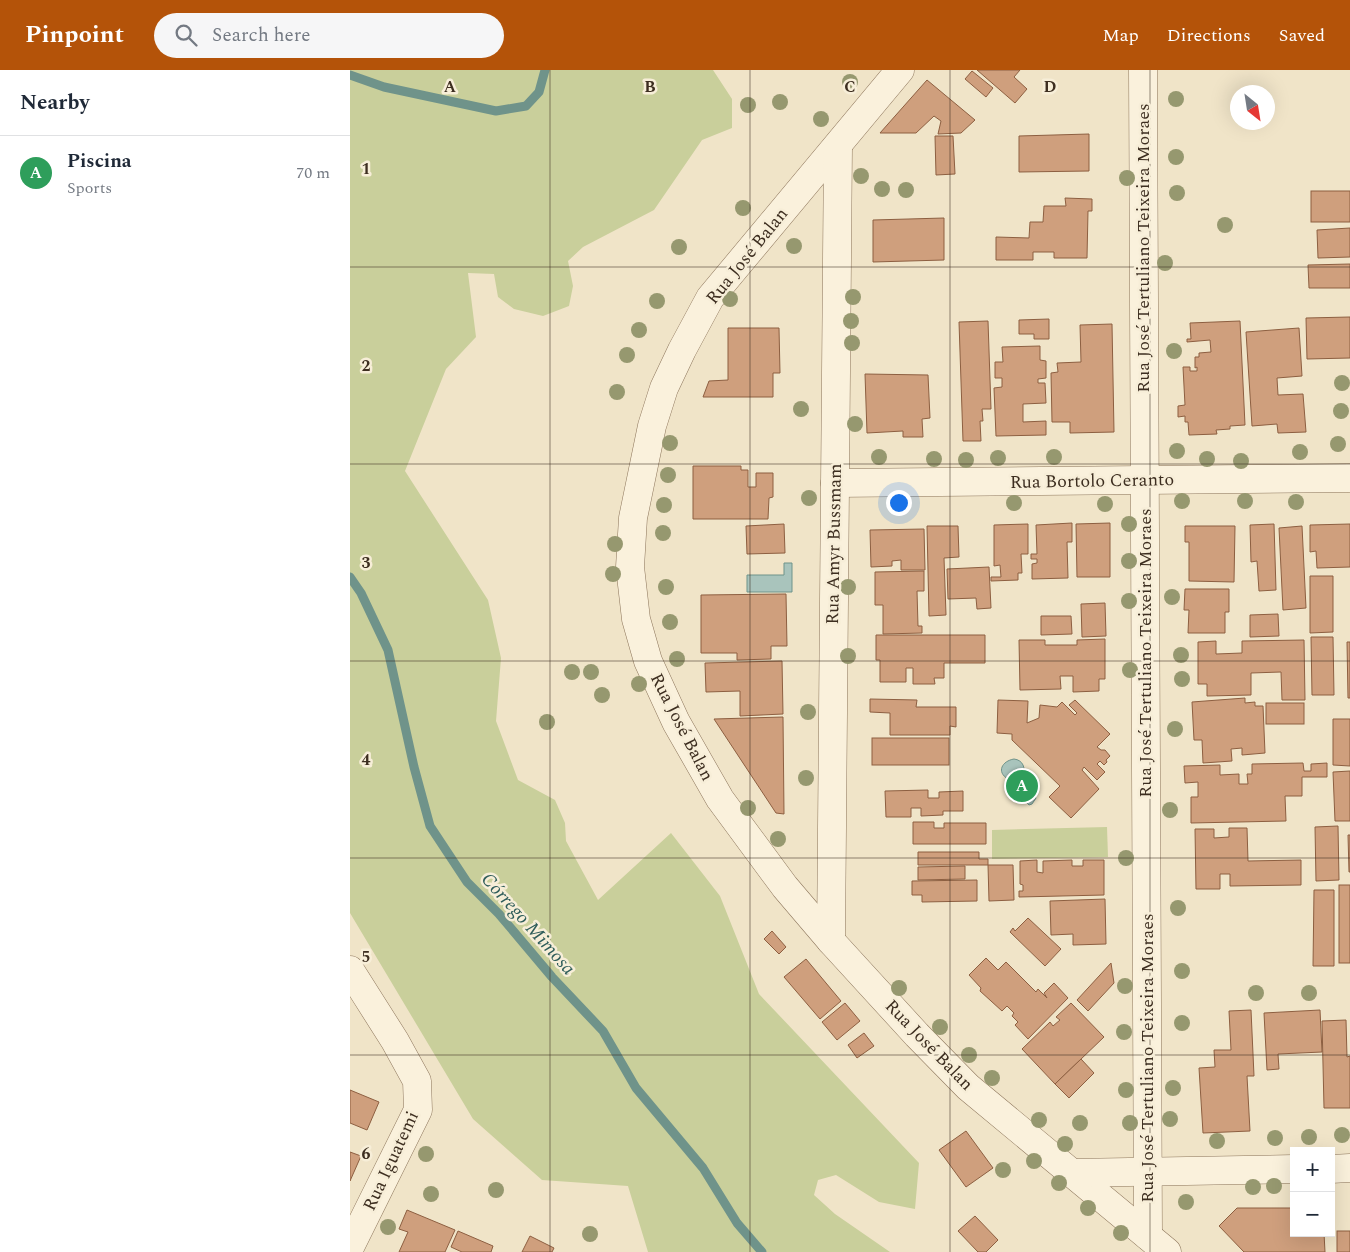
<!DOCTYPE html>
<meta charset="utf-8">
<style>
:root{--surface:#fff;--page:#f6f6f7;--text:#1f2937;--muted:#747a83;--line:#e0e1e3;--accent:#b45309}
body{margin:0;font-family:Spectral,serif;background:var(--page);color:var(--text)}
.controls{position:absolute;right:15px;bottom:15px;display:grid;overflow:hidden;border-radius:0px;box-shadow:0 5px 20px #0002}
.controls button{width:45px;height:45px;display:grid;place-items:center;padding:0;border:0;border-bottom:1px solid var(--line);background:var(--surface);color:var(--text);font:25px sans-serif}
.compass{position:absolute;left:880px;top:15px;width:45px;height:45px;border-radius:50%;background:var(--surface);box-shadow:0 5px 20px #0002;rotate:150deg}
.you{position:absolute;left:548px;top:432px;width:18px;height:18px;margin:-12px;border:4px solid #fff;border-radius:50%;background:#1a73e8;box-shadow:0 0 0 8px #1a73e833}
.badge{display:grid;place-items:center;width:32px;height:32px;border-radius:50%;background:var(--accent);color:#fff;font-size:16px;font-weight:700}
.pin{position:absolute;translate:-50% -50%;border:2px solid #fff;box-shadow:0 1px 5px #0006}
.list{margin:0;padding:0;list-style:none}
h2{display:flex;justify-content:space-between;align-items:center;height:65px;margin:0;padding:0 20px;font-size:21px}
h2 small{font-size:16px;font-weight:400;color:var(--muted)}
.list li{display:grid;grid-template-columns:32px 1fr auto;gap:15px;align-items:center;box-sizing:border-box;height:75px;padding:0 20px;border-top:1px solid var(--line)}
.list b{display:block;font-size:19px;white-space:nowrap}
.list p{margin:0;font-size:16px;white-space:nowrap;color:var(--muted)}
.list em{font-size:16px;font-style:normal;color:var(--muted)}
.icon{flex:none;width:28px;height:28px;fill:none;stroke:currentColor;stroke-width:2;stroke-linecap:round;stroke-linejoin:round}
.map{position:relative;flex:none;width:1000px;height:1182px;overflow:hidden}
header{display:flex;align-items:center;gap:30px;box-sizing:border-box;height:70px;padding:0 25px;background:var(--accent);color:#fff}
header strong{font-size:24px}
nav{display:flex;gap:28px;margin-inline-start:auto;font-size:18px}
.search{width:350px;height:45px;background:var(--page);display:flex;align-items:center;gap:12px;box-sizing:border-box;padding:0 18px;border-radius:28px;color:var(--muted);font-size:19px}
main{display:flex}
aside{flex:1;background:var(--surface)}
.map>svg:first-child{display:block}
.green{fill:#c9cf9b}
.water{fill:#a9c4bc;stroke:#6f938a}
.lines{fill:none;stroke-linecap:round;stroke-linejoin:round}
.stream{stroke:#6f938a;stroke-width:9}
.building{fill:#cf9f7d;stroke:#8d5f41}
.minor-casing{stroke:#8d765c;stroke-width:29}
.minor{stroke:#faf1dc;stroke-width:28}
.tree{fill:#96986f}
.grid{fill:none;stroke:#3d2e20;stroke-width:1;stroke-opacity:0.55}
.labels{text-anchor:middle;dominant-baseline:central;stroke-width:5;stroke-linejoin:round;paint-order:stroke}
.street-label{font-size:18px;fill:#3d2e20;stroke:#f7eed8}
.water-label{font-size:19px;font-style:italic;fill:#2f5d5a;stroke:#f7eed8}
.grid-label{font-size:16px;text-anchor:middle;font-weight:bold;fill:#3d2e20;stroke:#f7eed8;stroke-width:5;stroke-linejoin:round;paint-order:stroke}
</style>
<header>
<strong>Pinpoint</strong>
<div class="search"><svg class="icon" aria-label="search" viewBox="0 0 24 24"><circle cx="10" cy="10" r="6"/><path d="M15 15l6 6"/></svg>Search here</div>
<nav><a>Map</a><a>Directions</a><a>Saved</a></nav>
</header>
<main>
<aside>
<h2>Nearby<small></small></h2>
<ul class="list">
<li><span class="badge" style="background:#2e9e5b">A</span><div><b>Piscina</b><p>Sports</p></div><em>70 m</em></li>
</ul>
</aside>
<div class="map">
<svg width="1000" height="1182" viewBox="0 0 1000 1182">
<rect width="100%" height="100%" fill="#f0e4c8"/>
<g class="green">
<polygon points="0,0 363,0 382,29 382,58 352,70 304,140 233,177 218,191 223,216 219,236 193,246 164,239 148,227 144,204 118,203 126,267 96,299 55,401 138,530 151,588 146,651 168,710 205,730 215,753 216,771 248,830 321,763 370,826 409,924 569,1093 565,1139 529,1132 486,1105 468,1110 464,1125 485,1144 540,1182 298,1182 278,1116 192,1110 123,1049 0,843"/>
<polygon points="757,757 758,787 642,789 642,760"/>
</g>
<g class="water">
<polygon points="434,493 442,493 442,522 397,522 397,505 434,505"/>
<path d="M 664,689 C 673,690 676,698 673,707 L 687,721 L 683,724 L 686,728 L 682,734 L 679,735 L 656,712 L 658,709 C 646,702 652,691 664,689 Z"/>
</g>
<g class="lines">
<g class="stream">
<polyline points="0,5 34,17 146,41 176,36 189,22 195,0"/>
<polyline points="0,507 11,523 38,580 64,697 80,756 117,812 149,844 202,907 253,961 286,1018 353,1098 387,1153 412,1182"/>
</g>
</g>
<g class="building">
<polygon points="627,0 670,0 664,7 677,19 665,33"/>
<polygon points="622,1 643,18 636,27 615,9"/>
<polygon points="577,10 625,50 611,63 588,64 591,51 584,46 566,63 530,63"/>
<polygon points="739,64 739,101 669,102 669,66"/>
<polygon points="585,66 603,66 605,104 586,105"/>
<rect x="961" y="121" width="39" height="31"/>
<polygon points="715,128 742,129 742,141 738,141 737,188 704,188 704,182 683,182 683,190 646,190 646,167 679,168 680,152 693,152 694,136 716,136"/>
<polygon points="594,148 594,190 523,192 523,150"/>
<polygon points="1000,158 1000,187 968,188 967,160"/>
<polygon points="1000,194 1000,218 959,218 958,195"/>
<polygon points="1000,247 1000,288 957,289 956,248"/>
<polygon points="699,249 699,269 684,269 684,264 669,264 669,250"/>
<polygon points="638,251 641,339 632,339 633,351 630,351 631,371 613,371 609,252"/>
<polygon points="890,251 895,355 880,356 880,359 866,360 867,364 839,365 838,352 835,352 835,346 828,347 828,336 835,335 833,297 840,297 840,301 847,301 847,297 845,298 845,287 849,287 849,283 861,282 860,270 837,272 837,269 841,269 840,253"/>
<polygon points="762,254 764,362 720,363 720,352 702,352 701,303 708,302 707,293 731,292 730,255"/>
<polygon points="378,258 429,258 430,303 423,303 423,327 353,327 359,311 378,310"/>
<polygon points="949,258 952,306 927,308 928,325 953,324 956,362 928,363 927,354 902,356 896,262"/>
<polygon points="690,276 690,290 696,291 696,308 688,309 688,313 695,313 696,333 673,334 673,352 696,351 696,365 646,366 644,318 652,317 652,308 645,308 645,292 653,292 652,277"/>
<polygon points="515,304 578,305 580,348 572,349 573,367 553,367 553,361 517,363"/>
<polygon points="343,396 391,396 391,400 398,400 398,417 406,417 406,403 423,403 423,427 419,428 418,449 343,449"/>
<polygon points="722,453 722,472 717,472 718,508 682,509 682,494 687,493 687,489 681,489 681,484 687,484 686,455"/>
<polygon points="760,453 760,507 727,507 726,454"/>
<polygon points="434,454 435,483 397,484 396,456"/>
<polygon points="678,454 678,484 671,484 672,503 668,503 668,510 641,511 641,507 651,507 650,495 644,496 644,455"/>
<polygon points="924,454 926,520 909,521 907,491 901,492 900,455"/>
<polygon points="1000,454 1000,497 967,498 966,481 960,482 960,455"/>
<polygon points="577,456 608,456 609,487 594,488 596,545 579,546"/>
<polygon points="835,456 885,456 884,512 839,511 839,472 835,472"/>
<polygon points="952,456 956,538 933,540 929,458"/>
<polygon points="574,459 575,500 551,500 551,490 542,491 542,496 521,497 520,460"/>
<polygon points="639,497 641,538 627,539 626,528 598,529 597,499"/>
<polygon points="574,501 574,521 567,521 568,556 572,556 572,563 533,564 533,535 525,535 525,502"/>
<polygon points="960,506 983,506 983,562 960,563"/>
<polygon points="835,519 879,519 879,542 875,542 875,563 838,563 839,540 834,540"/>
<polygon points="436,524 437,576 421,576 421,589 387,590 387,583 351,583 351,525"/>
<polygon points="755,533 756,566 732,567 731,534"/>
<polygon points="928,544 929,566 900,567 900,545"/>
<polygon points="691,546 721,546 722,564 691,565"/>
<polygon points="526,565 635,565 635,593 594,593 594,608 584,608 585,614 563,614 563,598 556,598 556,612 530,612 530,590 526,590"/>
<polygon points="961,567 983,567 984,625 962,625"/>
<polygon points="755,569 755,609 749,609 749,621 723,622 723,606 710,606 711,619 670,620 669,570 695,570 695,575 727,575 727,570"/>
<polygon points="954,570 955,630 932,630 931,602 901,603 901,625 857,626 857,614 848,614 848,572 866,571 866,584 892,583 892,571"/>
<polygon points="997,572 1000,572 1000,628 998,628"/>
<polygon points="432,591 433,644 390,646 390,621 356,622 355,593"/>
<polygon points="895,628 895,633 905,632 905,636 913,636 915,683 892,685 892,678 881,679 882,691 853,693 852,670 844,670 842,632"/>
<polygon points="520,629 567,630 566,637 606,637 606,657 600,656 600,665 540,665 540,643 520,642"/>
<polygon points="648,630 678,631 677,653 689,648 690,635 707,637 712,632 725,645 727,643 719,635 725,630 760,664 747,677 751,680 755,680 760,686 756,690 757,692 754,695 750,691 747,694 755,702 747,710 734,697 732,700 749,719 721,748 699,727 710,716 662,670 662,664 647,663"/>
<rect x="916" y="633" width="38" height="21"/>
<polygon points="433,647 434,744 426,743 364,649"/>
<polygon points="983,649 1000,649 1000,696 983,695"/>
<rect x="522" y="668" width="77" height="27"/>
<polygon points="953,693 954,701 961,701 961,694 977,693 977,707 952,707 952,726 935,726 936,751 841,753 841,727 848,727 848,712 835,713 834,696 870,695 870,705 889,704 889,714 898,714 897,704 902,704 902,694"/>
<polygon points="1000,701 1000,751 985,751 983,702"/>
<polygon points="578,720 578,728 589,728 589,722 613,721 613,741 593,741 593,745 571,746 571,738 561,738 561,747 536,747 535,721"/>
<polygon points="563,752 584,752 584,758 594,758 594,753 636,753 636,774 563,774"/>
<polygon points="988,756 989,810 966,811 965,757"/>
<polygon points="879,758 897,758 898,791 951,790 951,815 880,816 880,804 870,804 870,819 846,819 845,759 864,759 864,768 879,767"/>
<polygon points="998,765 1000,765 1000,802 999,802"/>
<polygon points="568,782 629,782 629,789 638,789 638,795 568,795"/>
<polygon points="687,790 687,802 693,803 693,791 722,790 722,796 733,796 733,790 754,790 754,825 669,827 669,821 673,821 673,815 670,814 670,791"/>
<polygon points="638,795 663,795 664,830 639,831"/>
<polygon points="615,796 615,809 568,810 568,797"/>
<polygon points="627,810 627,831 572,832 572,825 562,825 562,811"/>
<rect x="989" y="815" width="11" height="78"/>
<polygon points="964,820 984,820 984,896 963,896"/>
<polygon points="755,829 756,874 723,875 723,864 701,865 700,831"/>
<polygon points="678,848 711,879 695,896 660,862 663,858 665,861"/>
<polygon points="422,861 436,877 429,884 414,869"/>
<polygon points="636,888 648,900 656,892 686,922 688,919 697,928 694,923 704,913 718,928 678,969 665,955 668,952 662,946 664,943 657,936 652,941 630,921 631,918 619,905"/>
<polygon points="456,889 491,931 470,949 434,907"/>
<polygon points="761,893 764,913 738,941 727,930"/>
<polygon points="495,933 510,951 487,970 472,952"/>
<polygon points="721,933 754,967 705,1014 672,979 700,952 703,956 710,950 706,947"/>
<polygon points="901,940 904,1006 897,1006 900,1061 853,1063 849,998 865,997 864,980 881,980 879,941"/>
<polygon points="970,940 972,982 928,984 929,999 917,1000 914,943"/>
<polygon points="996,950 997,987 1000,986 1000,1038 974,1038 972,951"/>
<polygon points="514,963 524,976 507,988 498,975"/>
<polygon points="731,989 744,1003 719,1028 705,1014"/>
<polygon points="0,1020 29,1032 17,1060 0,1053"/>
<polygon points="616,1061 643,1098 616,1117 589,1080"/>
<polygon points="0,1082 11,1086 0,1111"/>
<polygon points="887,1138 944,1138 944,1163 974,1163 975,1182 894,1182 869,1156"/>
<polygon points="57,1140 105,1160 95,1182 49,1182 58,1162 49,1159"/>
<polygon points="625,1146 648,1170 636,1182 628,1182 608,1161"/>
<polygon points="108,1161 143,1176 141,1182 112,1182 101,1177"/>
<rect x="987" y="1161" width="13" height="21"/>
<polygon points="180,1166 204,1178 202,1182 172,1182"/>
</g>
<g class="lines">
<g class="minor-casing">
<g id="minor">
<polyline points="550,0 360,228 332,280 314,318 302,356 283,448 280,497 286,549 298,591 326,652 370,729 435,817 481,871 567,965 618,1017 817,1182"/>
<polyline points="793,0 798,1166"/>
<polyline points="485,413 1000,408"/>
<polyline points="481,871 488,76"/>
<polyline points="0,900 45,971 67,1011 68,1040 0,1177"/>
<polyline points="981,1099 1000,1098"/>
<polyline points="722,1103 944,1099"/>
</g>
</g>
<use href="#minor" class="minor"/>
</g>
<g class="tree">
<circle cx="500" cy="12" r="8"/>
<circle cx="826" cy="29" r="8"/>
<circle cx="430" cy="32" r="8"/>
<circle cx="398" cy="35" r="8"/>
<circle cx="471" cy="49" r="8"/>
<circle cx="826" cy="87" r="8"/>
<circle cx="511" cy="106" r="8"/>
<circle cx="777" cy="108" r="8"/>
<circle cx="532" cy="119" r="8"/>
<circle cx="556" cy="120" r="8"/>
<circle cx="827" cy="123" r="8"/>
<circle cx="393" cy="138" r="8"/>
<circle cx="875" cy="155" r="8"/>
<circle cx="444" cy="176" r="8"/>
<circle cx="329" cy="177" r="8"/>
<circle cx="815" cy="193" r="8"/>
<circle cx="503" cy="227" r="8"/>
<circle cx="380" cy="229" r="8"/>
<circle cx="307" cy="231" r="8"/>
<circle cx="501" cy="251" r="8"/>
<circle cx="289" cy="260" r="8"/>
<circle cx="502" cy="273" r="8"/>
<circle cx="824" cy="281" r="8"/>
<circle cx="277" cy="285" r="8"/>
<circle cx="992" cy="313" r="8"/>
<circle cx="267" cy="322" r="8"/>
<circle cx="451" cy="339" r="8"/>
<circle cx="991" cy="341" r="8"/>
<circle cx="505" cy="354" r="8"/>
<circle cx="320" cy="373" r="8"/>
<circle cx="988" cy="374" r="8"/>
<circle cx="827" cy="381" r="8"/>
<circle cx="950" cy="382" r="8"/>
<circle cx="529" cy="387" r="8"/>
<circle cx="704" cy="387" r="8"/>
<circle cx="648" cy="388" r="8"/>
<circle cx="584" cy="389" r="8"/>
<circle cx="857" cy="389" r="8"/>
<circle cx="616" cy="390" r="8"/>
<circle cx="891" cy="391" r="8"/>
<circle cx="318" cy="405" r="8"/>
<circle cx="459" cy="428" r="8"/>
<circle cx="832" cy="431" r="8"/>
<circle cx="895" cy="431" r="8"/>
<circle cx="946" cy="432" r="8"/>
<circle cx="664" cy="433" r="8"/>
<circle cx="755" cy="434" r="8"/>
<circle cx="314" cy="435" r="8"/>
<circle cx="779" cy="454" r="8"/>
<circle cx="313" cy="463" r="8"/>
<circle cx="265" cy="474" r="8"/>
<circle cx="779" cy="491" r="8"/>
<circle cx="263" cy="504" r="8"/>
<circle cx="316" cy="517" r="8"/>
<circle cx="498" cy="517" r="8"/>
<circle cx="822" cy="527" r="8"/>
<circle cx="779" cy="531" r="8"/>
<circle cx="320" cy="552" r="8"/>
<circle cx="831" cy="585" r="8"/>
<circle cx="498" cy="586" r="8"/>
<circle cx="327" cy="589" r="8"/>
<circle cx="780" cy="600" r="8"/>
<circle cx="222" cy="602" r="8"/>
<circle cx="241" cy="602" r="8"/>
<circle cx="832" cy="609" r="8"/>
<circle cx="289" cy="614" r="8"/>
<circle cx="252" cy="625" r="8"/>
<circle cx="458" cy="642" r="8"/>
<circle cx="197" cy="652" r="8"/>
<circle cx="825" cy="659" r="8"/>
<circle cx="456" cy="708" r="8"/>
<circle cx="398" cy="738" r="8"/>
<circle cx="820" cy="740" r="8"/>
<circle cx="428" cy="769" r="8"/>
<circle cx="776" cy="788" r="8"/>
<circle cx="828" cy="838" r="8"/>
<circle cx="832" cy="901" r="8"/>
<circle cx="775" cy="916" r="8"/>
<circle cx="549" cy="918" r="8"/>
<circle cx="906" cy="923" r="8"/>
<circle cx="959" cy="923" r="8"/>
<circle cx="832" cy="953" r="8"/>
<circle cx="590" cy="957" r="8"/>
<circle cx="774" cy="962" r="8"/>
<circle cx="619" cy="985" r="8"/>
<circle cx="642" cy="1008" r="8"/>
<circle cx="823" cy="1018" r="8"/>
<circle cx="776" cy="1020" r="8"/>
<circle cx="820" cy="1049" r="8"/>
<circle cx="689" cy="1050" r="8"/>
<circle cx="730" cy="1053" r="8"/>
<circle cx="780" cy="1053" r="8"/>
<circle cx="992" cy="1065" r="8"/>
<circle cx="959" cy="1067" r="8"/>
<circle cx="925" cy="1068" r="8"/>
<circle cx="867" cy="1071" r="8"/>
<circle cx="715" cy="1074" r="8"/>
<circle cx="76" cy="1084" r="8"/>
<circle cx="684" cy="1091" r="8"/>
<circle cx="653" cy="1100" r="8"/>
<circle cx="709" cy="1113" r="8"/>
<circle cx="924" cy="1116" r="8"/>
<circle cx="903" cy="1117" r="8"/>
<circle cx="146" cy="1120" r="8"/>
<circle cx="81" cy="1124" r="8"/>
<circle cx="836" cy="1132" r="8"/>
<circle cx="738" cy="1138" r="8"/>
<circle cx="38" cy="1157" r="8"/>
<circle cx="771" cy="1163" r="8"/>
<circle cx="240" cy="1164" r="8"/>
</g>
<path class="grid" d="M 200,0 L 200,1182M 400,0 L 400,1182M 600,0 L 600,1182M 800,0 L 800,1182M 0,197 L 1000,197M 0,394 L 1000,394M 0,591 L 1000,591M 0,788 L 1000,788M 0,985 L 1000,985"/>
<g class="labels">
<g class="street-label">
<text transform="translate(793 178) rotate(-90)">Rua José Tertuliano Teixeira Moraes</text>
<text transform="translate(397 186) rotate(-51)">Rua José Balan</text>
<text transform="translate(742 411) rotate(-1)">Rua Bortolo Ceranto</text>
<text transform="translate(484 474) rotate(-89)">Rua Amyr Bussmam</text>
<text transform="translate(795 583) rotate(-90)">Rua José Tertuliano Teixeira Moraes</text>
<text transform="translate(332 657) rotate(63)">Rua José Balan</text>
<text transform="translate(579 975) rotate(46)">Rua José Balan</text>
<text transform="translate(797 988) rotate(-90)">Rua José Tertuliano Teixeira Moraes</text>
<text transform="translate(41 1091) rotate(-65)">Rua Iguatemi</text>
</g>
<g class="water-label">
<text transform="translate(178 854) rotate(48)">Córrego Mimosa</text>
</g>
</g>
<g class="grid-label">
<text x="100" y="22">A</text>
<text x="300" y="22">B</text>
<text x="500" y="22">C</text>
<text x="700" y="22">D</text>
<text x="16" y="104">1</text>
<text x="16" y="301">2</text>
<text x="16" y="498">3</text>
<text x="16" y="695">4</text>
<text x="16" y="892">5</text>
<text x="16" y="1089">6</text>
</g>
</svg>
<div class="controls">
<button>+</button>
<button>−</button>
</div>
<svg class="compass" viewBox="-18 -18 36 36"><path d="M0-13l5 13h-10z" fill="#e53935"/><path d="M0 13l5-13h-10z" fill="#747a83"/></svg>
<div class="you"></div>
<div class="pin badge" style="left:672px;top:716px;background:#2e9e5b">A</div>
</div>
</main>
